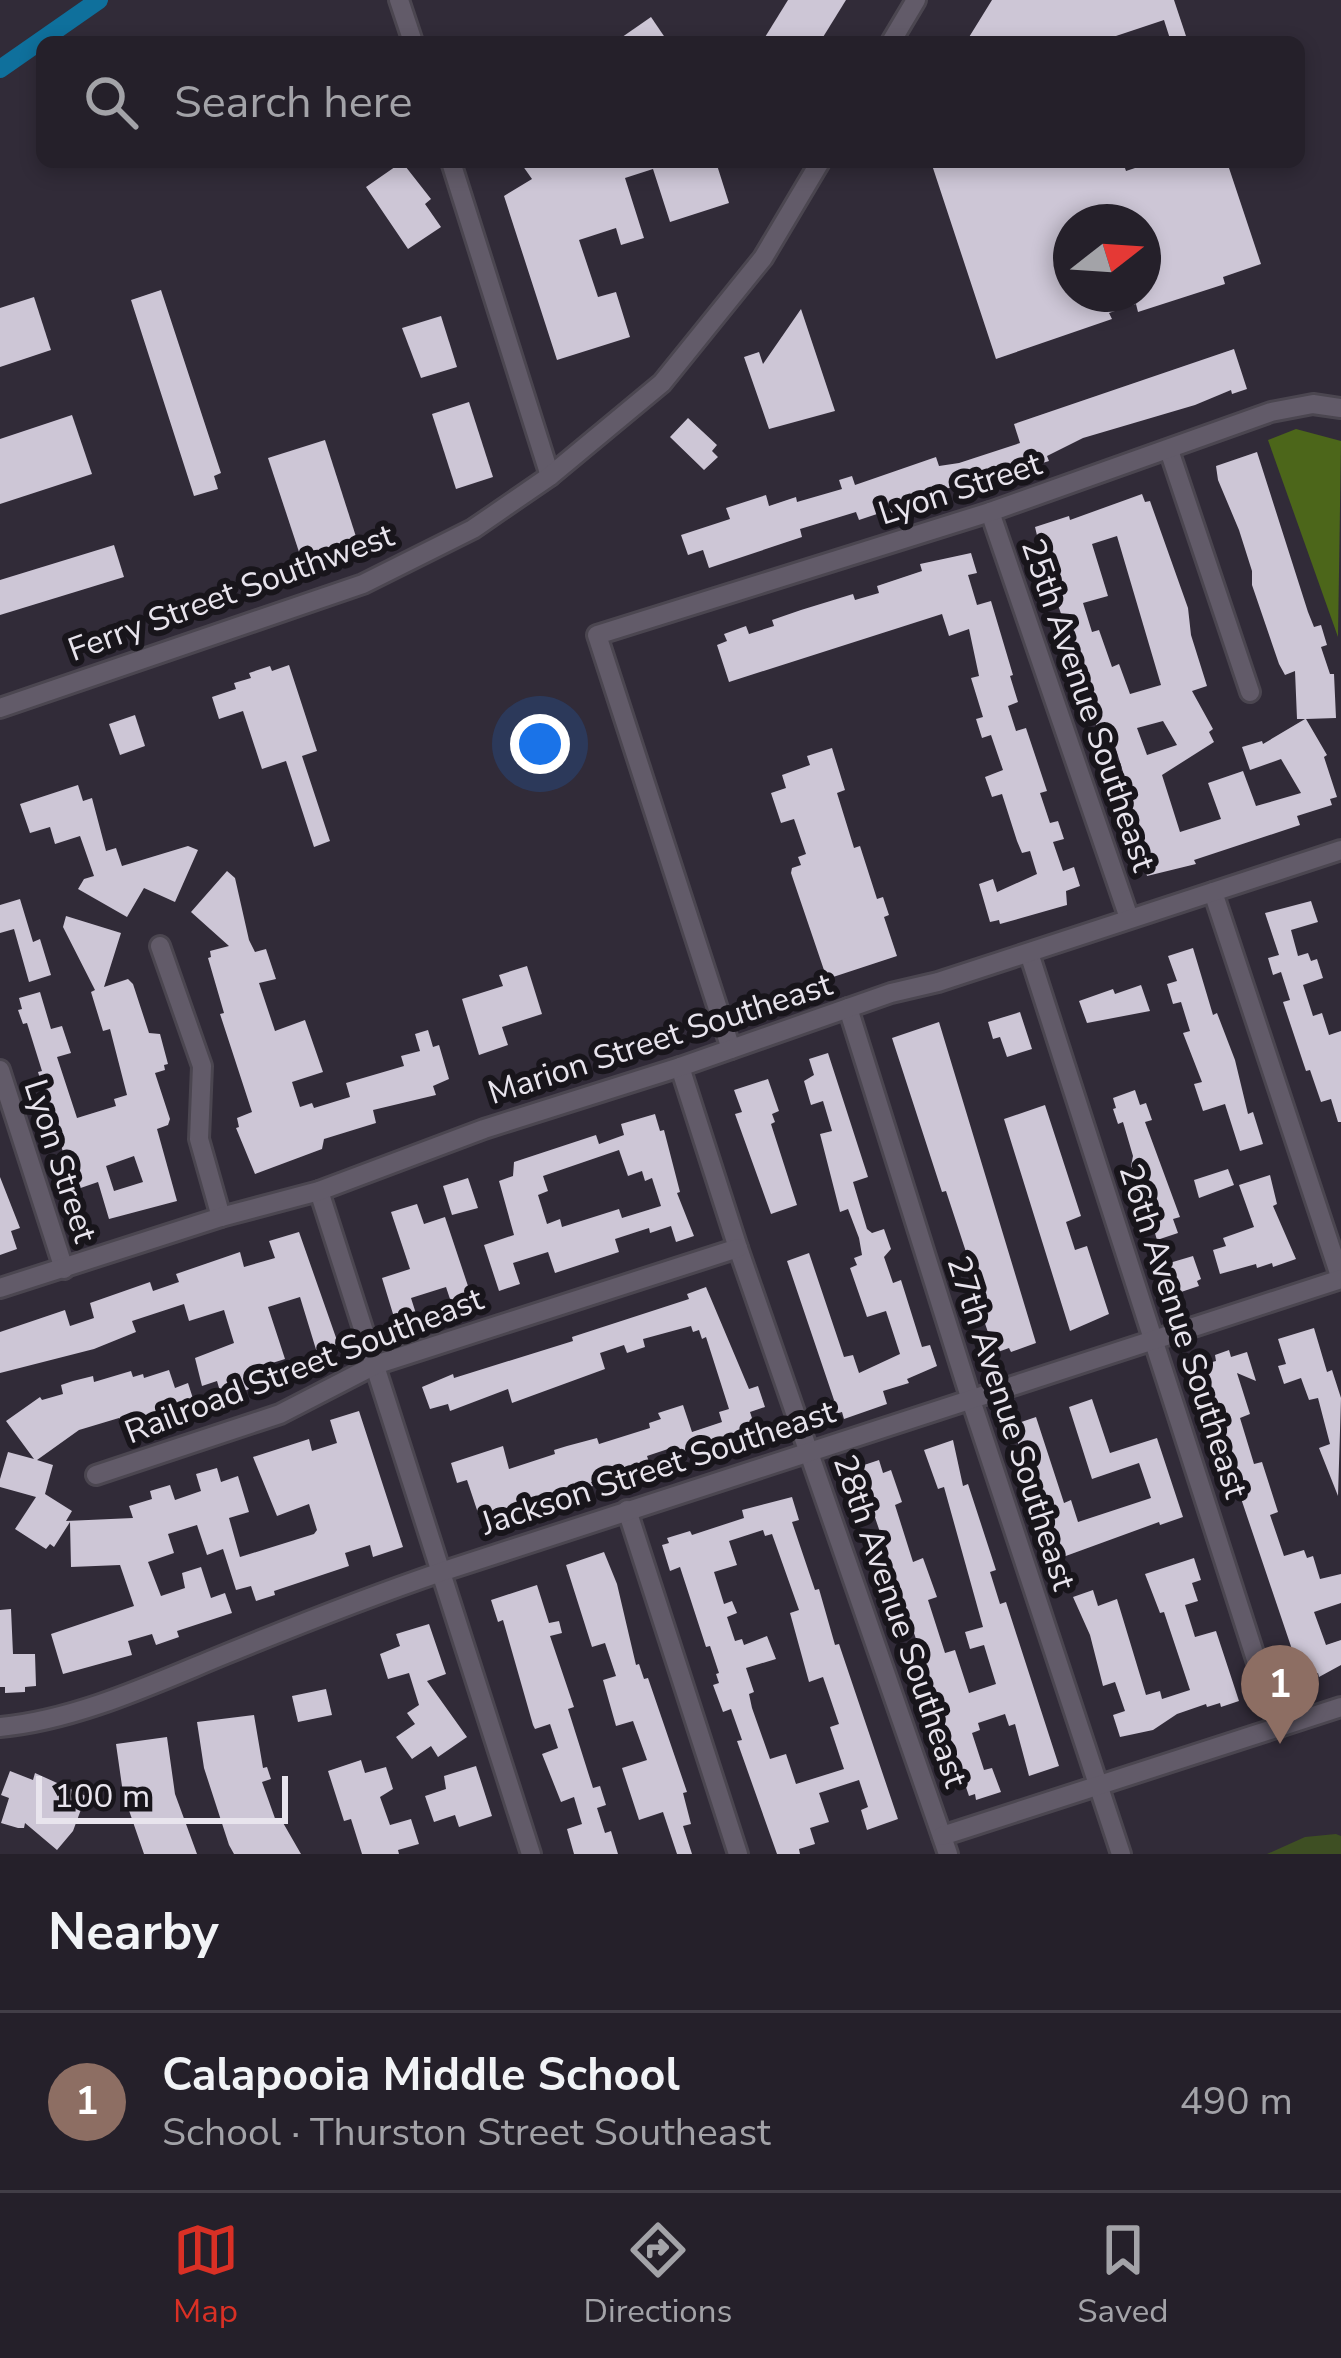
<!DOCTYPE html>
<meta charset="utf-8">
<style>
:root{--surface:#25202a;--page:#2d2832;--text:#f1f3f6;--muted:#a3a3a8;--line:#423e47;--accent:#d93025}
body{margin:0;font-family:"Nunito Sans",sans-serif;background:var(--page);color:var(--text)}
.compass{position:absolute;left:1053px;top:204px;width:108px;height:108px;border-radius:50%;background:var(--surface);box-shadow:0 6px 18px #0003;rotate:73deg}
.scale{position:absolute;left:36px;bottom:30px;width:252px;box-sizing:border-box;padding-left:12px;border:6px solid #e8e4ed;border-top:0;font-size:33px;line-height:42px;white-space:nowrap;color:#e8e4ed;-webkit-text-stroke:9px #18151b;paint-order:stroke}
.you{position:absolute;left:540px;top:744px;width:42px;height:42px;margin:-30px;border:9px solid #fff;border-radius:50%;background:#1a73e8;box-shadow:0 0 0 18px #1a73e833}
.badge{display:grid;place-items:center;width:78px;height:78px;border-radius:50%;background:var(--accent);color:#fff;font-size:39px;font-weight:700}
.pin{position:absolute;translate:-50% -99px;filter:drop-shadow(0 3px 6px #0008)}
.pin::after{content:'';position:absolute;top:63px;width:42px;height:36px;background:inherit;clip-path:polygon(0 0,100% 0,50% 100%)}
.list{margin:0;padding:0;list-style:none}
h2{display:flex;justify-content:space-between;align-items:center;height:156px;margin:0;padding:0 48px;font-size:51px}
h2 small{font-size:39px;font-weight:400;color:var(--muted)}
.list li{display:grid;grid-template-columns:78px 1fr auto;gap:36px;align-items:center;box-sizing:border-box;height:180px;padding:0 48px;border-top:3px solid var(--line)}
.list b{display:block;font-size:45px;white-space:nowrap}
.list p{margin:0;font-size:39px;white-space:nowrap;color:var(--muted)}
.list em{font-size:39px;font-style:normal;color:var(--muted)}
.icon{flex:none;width:66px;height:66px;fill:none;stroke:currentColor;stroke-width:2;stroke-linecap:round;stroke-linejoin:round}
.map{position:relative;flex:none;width:1341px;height:1854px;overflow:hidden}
.search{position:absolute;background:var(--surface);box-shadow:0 6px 18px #0003;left:36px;right:36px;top:36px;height:132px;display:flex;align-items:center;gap:30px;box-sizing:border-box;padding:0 42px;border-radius:18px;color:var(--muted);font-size:45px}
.sheet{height:336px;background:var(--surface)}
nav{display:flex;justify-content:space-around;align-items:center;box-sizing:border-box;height:168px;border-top:3px solid var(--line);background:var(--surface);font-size:33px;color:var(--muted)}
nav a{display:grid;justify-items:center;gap:6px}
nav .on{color:var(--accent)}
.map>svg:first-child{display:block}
.green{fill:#3e4f23}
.forest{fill:#4c661a}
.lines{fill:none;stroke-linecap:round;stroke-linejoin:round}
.canal{stroke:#0f709c;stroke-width:18}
.building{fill:#cdc6d6;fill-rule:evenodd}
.minor-casing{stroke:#4b4650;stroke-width:24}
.minor{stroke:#625b69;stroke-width:18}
.labels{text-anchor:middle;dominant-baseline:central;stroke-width:12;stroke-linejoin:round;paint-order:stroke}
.street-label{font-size:33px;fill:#e8e4ed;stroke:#18151b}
</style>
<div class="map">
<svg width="1341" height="1854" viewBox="0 0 1341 1854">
<rect width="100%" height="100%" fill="#312b38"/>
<polygon class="green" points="1336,1834 1341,1836 1341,1854 1267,1854 1305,1837"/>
<polygon class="forest" points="1296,429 1341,441 1338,637 1268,440"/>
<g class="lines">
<polyline class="canal" points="0,69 99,0"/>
</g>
<g class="building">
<polygon points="788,0 846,0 820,42 762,42"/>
<polygon points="992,0 1174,0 1188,42 1171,42 1164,20 1098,42 966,42"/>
<polygon points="651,17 668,42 615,42"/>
<polygon points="402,162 431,199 425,204 441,227 408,249 366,187"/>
<polygon points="520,162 716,162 729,203 670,222 653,169 625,178 644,238 621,245 616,228 579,240 598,297 616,292 630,337 557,360 504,196 532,179"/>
<path d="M 931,162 L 1123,162 L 1126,171 L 1153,162 L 1227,162 L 1261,264 L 1223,277 L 1225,284 L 1138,312 L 1136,304 L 1109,313 L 1112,319 L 996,359 ZM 1071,222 L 1143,222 L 1143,294 L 1071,294 Z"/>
<polygon points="161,290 221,473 214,476 218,489 194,496 131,300"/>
<polygon points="34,297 51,350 0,367 0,308"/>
<polygon points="801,309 835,411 769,429 744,357 759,352 763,364"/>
<polygon points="441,316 457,367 421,378 402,328"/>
<polygon points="1234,349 1247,389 1232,394 1231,390 1195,405 1083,438 1047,456 1049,461 991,479 989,474 920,498 922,503 890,513 889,510 859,520 856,512 800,529 802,537 709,568 703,550 688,555 681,535 730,519 726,508 766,495 769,506 796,497 797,502 842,489 839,480 852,476 855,485 936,457 939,466 959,463 1020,443 1014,424"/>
<polygon points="469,402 493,477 456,489 432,414"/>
<polygon points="72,415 92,474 0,504 0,439"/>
<polygon points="688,418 717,445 712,451 718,457 704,470 670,437"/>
<polygon points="325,440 359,546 303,564 268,458"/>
<path d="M 1257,452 L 1308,612 L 1314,627 L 1321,625 L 1327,645 L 1321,647 L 1330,674 L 1334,674 L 1336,718 L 1306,719 L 1327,755 L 1324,757 L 1337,797 L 1330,799 L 1332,805 L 1297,816 L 1300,825 L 1194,860 L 1196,864 L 1147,876 L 1142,853 L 1112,776 L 1123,772 L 1115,746 L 1103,750 L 1095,720 L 1100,719 L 1088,684 L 1080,687 L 1072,663 L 1078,661 L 1045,569 L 1035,527 L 1069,516 L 1070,520 L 1142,494 L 1145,502 L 1150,501 L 1188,608 L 1191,635 L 1207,686 L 1192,691 L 1213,729 L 1209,732 L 1214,742 L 1162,775 L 1180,832 L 1221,819 L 1208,783 L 1243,771 L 1256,806 L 1301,793 L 1281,759 L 1250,770 L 1242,747 L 1262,741 L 1263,744 L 1305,719 L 1297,719 L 1295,671 L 1285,675 L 1279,664 L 1252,585 L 1252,571 L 1239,530 L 1218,480 L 1216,466 ZM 1117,536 L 1161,685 L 1130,694 L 1119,664 L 1112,667 L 1099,630 L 1092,632 L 1083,603 L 1108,596 L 1092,544 ZM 1163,721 L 1177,745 L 1147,755 L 1137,728 Z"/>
<polygon points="114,545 124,577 0,615 0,580"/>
<polygon points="971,553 977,573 968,575 977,605 991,601 1013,675 1010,676 1018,702 1008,706 1016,731 1026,728 1047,791 1040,793 1050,823 1058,821 1064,839 1053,842 1063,871 1074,867 1080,886 1066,891 1067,905 1000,924 999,920 990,922 979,884 993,879 997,892 1037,874 1030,851 1022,853 1017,841 1002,794 992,797 985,777 1003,770 991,735 982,738 976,719 983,717 971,678 979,676 969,629 949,636 942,614 729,682 717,645 727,641 724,634 746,626 749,634 774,626 772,620 801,610 853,594 855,600 879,593 877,586 922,571 920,564"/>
<polygon points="289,665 317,751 302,756 330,841 314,847 286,761 262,769 243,711 219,719 212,697 236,689 234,683 251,678 249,673 270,666 272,671"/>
<polygon points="135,715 145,746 120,755 109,724"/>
<polygon points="832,748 845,790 837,793 854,848 860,846 877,899 883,897 889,915 884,917 897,956 827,979 791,873 792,868 801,865 798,857 806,854 794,819 781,823 771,793 786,788 782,775 810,765 807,756"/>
<polygon points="78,785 83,801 92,798 106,851 116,848 122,866 188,846 198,850 175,902 144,888 127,917 78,889 84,879 94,876 80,836 55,844 50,827 30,833 20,804"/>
<polygon points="227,871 235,878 249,940 255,952 266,949 276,979 259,983 275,1031 305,1020 323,1072 292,1082 300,1107 312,1103 314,1108 350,1097 346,1083 404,1066 401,1056 420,1051 415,1034 428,1030 433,1047 439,1045 449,1079 433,1086 436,1095 373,1110 376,1123 324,1139 322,1149 255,1174 236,1128 239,1127 237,1118 252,1112 220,1014 224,1013 208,958 211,957 210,951 229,946 191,912"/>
<polygon points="20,899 33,942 40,939 51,975 29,982 14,929 0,933 0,905"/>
<polygon points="1311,901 1318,922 1291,930 1298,956 1308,953 1311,961 1317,959 1323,978 1303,985 1313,1016 1322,1013 1329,1035 1341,1031 1341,1122 1338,1122 1331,1099 1321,1102 1310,1070 1306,1071 1283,1002 1290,1000 1281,972 1273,975 1268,958 1279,955 1265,913"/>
<path d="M 66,916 L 121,933 L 104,987 L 128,979 L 133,984 L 149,1033 L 160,1034 L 168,1064 L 164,1065 L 165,1070 L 155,1073 L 170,1119 L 168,1125 L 157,1129 L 177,1201 L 109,1219 L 98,1182 L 69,1192 L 62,1170 L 68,1168 L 38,1072 L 42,1071 L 27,1023 L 23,1024 L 18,1010 L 22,1009 L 19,998 L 40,992 L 51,1029 L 62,1026 L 71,1053 L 57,1057 L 77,1118 L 116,1106 L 114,1099 L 127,1095 L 110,1029 L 103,1031 L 91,992 L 95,990 L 63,927 ZM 134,1156 L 143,1182 L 114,1191 L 106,1166 Z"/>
<polygon points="1193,948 1213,1015 1217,1013 1235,1060 1248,1114 1253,1112 1263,1144 1240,1151 1225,1104 1203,1111 1194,1084 1202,1082 1183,1033 1190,1031 1181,1002 1173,1004 1167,984 1177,981 1168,956"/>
<polygon points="527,966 542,1014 502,1027 508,1045 479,1055 462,999 503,986 499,975"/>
<polygon points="1141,985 1150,1011 1087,1023 1079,1001 1113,989 1115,994"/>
<polygon points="1020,1012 1032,1049 1007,1057 1000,1037 993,1039 988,1022"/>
<polygon points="939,1022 1036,1343 1011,1352 1009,1348 995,1353 972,1285 976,1283 966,1252 946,1191 942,1192 892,1038"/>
<polygon points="828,1053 868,1177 853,1182 867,1229 872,1233 884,1229 891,1249 884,1257 893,1283 901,1280 922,1347 930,1345 937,1366 907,1379 909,1383 883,1391 887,1404 844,1419 842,1412 824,1417 820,1405 834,1400 787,1261 809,1253 844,1357 853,1355 859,1373 900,1354 886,1311 867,1317 850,1268 857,1265 854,1258 862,1255 859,1238 848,1209 840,1212 820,1134 832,1131 823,1101 811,1105 804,1081 814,1075 809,1059"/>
<polygon points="768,1079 779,1111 772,1114 775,1122 771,1124 797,1205 771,1214 735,1114 742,1112 734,1090"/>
<polygon points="1135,1090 1140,1105 1146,1103 1152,1120 1145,1122 1180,1217 1173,1219 1178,1233 1157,1240 1139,1179 1131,1166 1133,1156 1123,1122 1118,1124 1113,1109 1116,1108 1113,1098"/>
<polygon points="1045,1105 1081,1216 1066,1222 1075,1250 1087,1246 1109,1314 1070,1331 1004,1119"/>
<path d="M 655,1114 L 660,1131 L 664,1130 L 680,1192 L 677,1193 L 694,1236 L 676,1242 L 671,1226 L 650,1233 L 649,1228 L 615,1239 L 619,1252 L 555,1273 L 548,1252 L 513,1263 L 520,1284 L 499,1291 L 484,1245 L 514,1235 L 499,1181 L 513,1176 L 514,1162 L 596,1135 L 599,1144 L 624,1135 L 621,1124 ZM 619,1150 L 628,1176 L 642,1171 L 645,1181 L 652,1178 L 661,1206 L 622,1218 L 619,1209 L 562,1227 L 560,1219 L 547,1224 L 538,1195 L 548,1191 L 543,1176 Z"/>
<polygon points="1228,1169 1234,1185 1199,1198 1194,1180"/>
<polygon points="1270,1175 1277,1204 1273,1206 1296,1259 1273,1267 1272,1263 1257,1268 1256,1264 1220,1274 1213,1250 1226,1246 1223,1238 1254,1227 1239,1185"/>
<polygon points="0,1177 20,1228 11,1231 17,1249 0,1255"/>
<polygon points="468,1178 478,1208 452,1215 443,1186"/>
<polygon points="417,1204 424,1224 445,1217 473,1301 453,1308 446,1287 411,1298 418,1320 397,1327 382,1278 410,1269 391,1212"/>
<polygon points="299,1232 340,1349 318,1356 300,1297 268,1307 285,1359 269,1364 274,1381 222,1398 217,1381 202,1386 195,1358 234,1343 224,1310 189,1321 184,1304 132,1321 136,1332 94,1349 0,1373 0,1332 65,1310 70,1326 94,1318 90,1303 150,1282 153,1291 179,1282 176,1274 240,1252 244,1267 275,1258 269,1241"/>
<polygon points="1193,1256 1201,1279 1197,1281 1199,1286 1175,1294 1166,1264"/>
<polygon points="706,1287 749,1389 758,1386 765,1407 750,1412 757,1433 678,1458 674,1447 647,1456 651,1468 591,1482 593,1486 498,1518 497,1513 480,1519 467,1480 457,1483 451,1463 503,1446 509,1469 555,1454 554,1450 567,1446 597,1438 599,1444 650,1428 649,1423 661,1419 658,1413 683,1405 692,1432 722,1422 719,1412 729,1409 706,1337 702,1339 699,1330 693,1332 691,1326 643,1339 645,1347 627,1353 624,1345 600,1353 605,1369 512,1403 508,1389 450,1411 448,1404 430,1409 422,1387 453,1374 454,1378 573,1341 572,1337 689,1299 687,1294"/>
<polygon points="1314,1328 1327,1372 1332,1370 1341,1398 1338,1496 1319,1448 1330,1444 1318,1398 1309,1400 1301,1378 1284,1384 1278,1366 1286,1364 1278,1339"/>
<polygon points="1229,1350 1231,1357 1247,1352 1256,1381 1237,1373 1250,1414 1240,1418 1254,1464 1262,1462 1278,1512 1270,1515 1284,1556 1304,1550 1307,1558 1313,1556 1320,1579 1341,1574 1341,1603 1314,1612 1326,1645 1341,1640 1341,1665 1319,1677 1318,1673 1302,1679 1226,1454 1220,1422 1201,1365 1216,1361 1215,1355"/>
<polygon points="169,1370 175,1388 188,1383 196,1408 123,1430 119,1418 79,1430 37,1460 53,1465 45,1494 72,1511 66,1521 133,1518 129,1506 152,1499 150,1491 170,1485 175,1500 201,1491 196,1474 217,1468 221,1482 238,1476 249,1512 229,1518 240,1557 314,1534 317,1530 309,1504 277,1516 253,1457 309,1439 312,1451 337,1443 330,1420 359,1411 403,1547 373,1557 370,1545 345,1553 349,1566 274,1591 275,1595 256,1601 251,1586 236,1590 223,1549 207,1555 197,1525 168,1534 174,1553 148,1562 161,1596 185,1588 182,1573 201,1567 211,1598 225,1593 232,1613 177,1631 179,1637 156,1645 152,1634 128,1641 132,1655 63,1674 51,1634 134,1606 120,1565 71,1567 70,1522 54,1547 50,1544 46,1549 15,1529 36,1497 0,1487 0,1479 8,1452 34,1459 6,1421 40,1397 42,1400 63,1394 61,1385 73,1381 93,1376 94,1382 131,1371 133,1377 143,1374 144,1378"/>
<polygon points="1092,1399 1110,1453 1157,1438 1183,1517 1160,1525 1159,1522 1063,1557 1043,1495 1036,1497 1012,1425 1036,1417 1064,1503 1071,1500 1078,1522 1151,1498 1139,1463 1092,1479 1069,1407"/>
<polygon points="953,1440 963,1486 968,1484 996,1570 990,1572 1000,1604 1006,1602 1059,1766 1029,1776 1015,1724 1009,1726 1005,1714 978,1723 980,1730 972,1733 984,1770 992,1768 1001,1792 976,1800 975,1794 969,1796 858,1467 879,1460 883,1473 891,1470 902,1502 895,1505 913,1562 923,1558 937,1597 928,1600 945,1653 955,1650 969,1693 996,1684 984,1645 970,1649 965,1632 983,1627 944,1487 938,1489 924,1450"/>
<path d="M 792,1497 L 799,1520 L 792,1522 L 815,1590 L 819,1589 L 835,1645 L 839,1644 L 898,1819 L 867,1830 L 861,1810 L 868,1807 L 859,1780 L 819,1793 L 829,1822 L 810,1828 L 815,1844 L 799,1849 L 800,1854 L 777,1854 L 737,1741 L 742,1740 L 731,1709 L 723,1712 L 713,1685 L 719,1683 L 716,1674 L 719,1673 L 710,1646 L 706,1647 L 680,1567 L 670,1571 L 662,1545 L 669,1543 L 667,1538 L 690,1531 L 692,1535 L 744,1518 L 742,1510 ZM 763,1530 L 765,1536 L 772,1534 L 799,1610 L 790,1613 L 809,1682 L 823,1677 L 839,1724 L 830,1727 L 844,1769 L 796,1784 L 786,1754 L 770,1759 L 752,1708 L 749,1694 L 754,1692 L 746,1668 L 776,1659 L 767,1636 L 744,1645 L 742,1639 L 735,1641 L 727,1617 L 737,1613 L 732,1601 L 724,1604 L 714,1572 L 737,1565 L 729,1541 Z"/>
<polygon points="604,1552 617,1584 636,1665 639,1664 644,1679 648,1678 687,1792 683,1793 691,1824 683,1826 692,1854 677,1854 663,1812 639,1820 622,1768 647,1760 633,1721 616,1726 603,1680 616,1676 605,1643 592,1647 566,1565"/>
<polygon points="1194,1558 1201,1580 1192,1583 1198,1601 1185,1605 1195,1637 1216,1631 1239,1701 1221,1707 1220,1703 1207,1707 1206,1704 1177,1714 1153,1730 1120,1737 1113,1715 1125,1711 1115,1682 1103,1686 1090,1635 1073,1597 1093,1590 1098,1606 1117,1599 1146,1695 1160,1691 1162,1699 1190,1690 1164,1612 1160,1613 1145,1574"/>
<polygon points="537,1585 549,1623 559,1621 562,1633 550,1636 574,1707 568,1709 593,1788 600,1786 606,1805 597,1808 605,1833 611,1831 618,1854 574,1854 567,1829 582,1824 574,1797 561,1802 542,1754 558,1748 550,1724 535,1729 533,1725 503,1620 498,1622 491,1600"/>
<polygon points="11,1609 13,1654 35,1654 36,1686 25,1687 25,1692 5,1693 5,1687 0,1687 0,1610"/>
<polygon points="429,1624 446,1674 427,1681 467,1737 438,1757 431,1746 412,1759 396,1737 415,1724 407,1713 419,1705 409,1673 388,1679 380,1654 400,1646 396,1634"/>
<polygon points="326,1689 332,1715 298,1722 292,1696"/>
<polygon points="254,1715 263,1768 267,1767 271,1779 262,1782 277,1824 282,1821 301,1854 234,1854 229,1845 204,1768 197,1722"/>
<polygon points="167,1737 175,1794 197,1854 144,1854 123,1793 116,1744"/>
<polygon points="361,1760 365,1773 386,1767 393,1789 380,1797 390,1825 411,1819 419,1844 398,1850 399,1854 362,1854 351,1819 344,1821 328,1771"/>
<polygon points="476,1766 492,1816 459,1827 455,1815 434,1822 425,1796 446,1789 444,1776"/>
<polygon points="10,1771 33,1780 35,1773 86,1796 73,1831 57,1850 25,1823 24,1828 18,1828 1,1823 9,1798 1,1795"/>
</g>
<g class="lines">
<g class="minor-casing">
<g id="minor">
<polyline points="399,0 413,42"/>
<polyline points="891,42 916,0"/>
<polyline points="451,162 550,476"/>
<polyline points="1169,450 1250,692"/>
<polyline points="990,512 1129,918"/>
<polyline points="0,708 363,584 473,529 550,476 662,383 763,258 820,162"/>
<polyline points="1213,892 1341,1279"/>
<polyline points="160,946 202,1066 199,1139 221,1217"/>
<polyline points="1029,953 1278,1728"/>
<polyline points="848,1008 970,1397 1121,1854"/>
<polyline points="731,1049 597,635 990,512 1271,412 1313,404 1341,408"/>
<polyline points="680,1067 738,1248 948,1854"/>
<polyline points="0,1070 64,1269"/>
<polyline points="319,1191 531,1854"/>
<polyline points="0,1288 221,1217 319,1191 484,1129 680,1067 891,993 938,982 1341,850"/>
<polyline points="96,1475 280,1414 375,1365 738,1248"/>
<polyline points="627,1510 738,1854"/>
<path d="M 0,1727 C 77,1720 155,1683 226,1654 C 297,1625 368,1597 441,1572 L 1341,1279"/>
<polyline points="942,1836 1341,1707"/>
</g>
</g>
<use href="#minor" class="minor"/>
</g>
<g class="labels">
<g class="street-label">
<text transform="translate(960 489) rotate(-18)">Lyon Street</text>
<text transform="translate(231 593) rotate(-20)">Ferry Street Southwest</text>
<text transform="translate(1088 705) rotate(71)">25th Avenue Southeast</text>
<text transform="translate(660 1039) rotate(-18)">Marion Street Southeast</text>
<text transform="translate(60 1161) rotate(72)">Lyon Street</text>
<text transform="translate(1183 1331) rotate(72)">26th Avenue Southeast</text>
<text transform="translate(304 1366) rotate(-21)">Railroad Street Southeast</text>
<text transform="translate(1011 1423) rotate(72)">27th Avenue Southeast</text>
<text transform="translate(658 1468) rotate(-18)">Jackson Street Southeast</text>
<text transform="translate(900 1621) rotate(71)">28th Avenue Southeast</text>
</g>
</g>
</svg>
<svg class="compass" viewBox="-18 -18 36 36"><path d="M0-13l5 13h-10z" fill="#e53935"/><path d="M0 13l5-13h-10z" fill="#a3a3a8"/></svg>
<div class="scale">100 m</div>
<div class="you"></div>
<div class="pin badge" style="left:1280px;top:1744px;background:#8d6e63">1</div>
<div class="search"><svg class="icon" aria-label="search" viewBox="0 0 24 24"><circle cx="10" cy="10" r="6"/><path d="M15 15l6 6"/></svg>Search here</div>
</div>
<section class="sheet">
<h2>Nearby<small></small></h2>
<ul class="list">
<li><span class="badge" style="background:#8d6e63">1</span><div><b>Calapooia Middle School</b><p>School · Thurston Street Southeast</p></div><em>490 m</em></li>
</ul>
</section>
<nav>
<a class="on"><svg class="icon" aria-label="map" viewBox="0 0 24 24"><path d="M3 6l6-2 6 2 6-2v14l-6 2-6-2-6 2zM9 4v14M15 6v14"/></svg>Map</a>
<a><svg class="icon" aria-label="directions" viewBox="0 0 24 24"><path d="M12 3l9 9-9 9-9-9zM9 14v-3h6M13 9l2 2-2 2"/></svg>Directions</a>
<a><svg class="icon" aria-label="saved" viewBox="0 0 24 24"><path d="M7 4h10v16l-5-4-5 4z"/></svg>Saved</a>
</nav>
